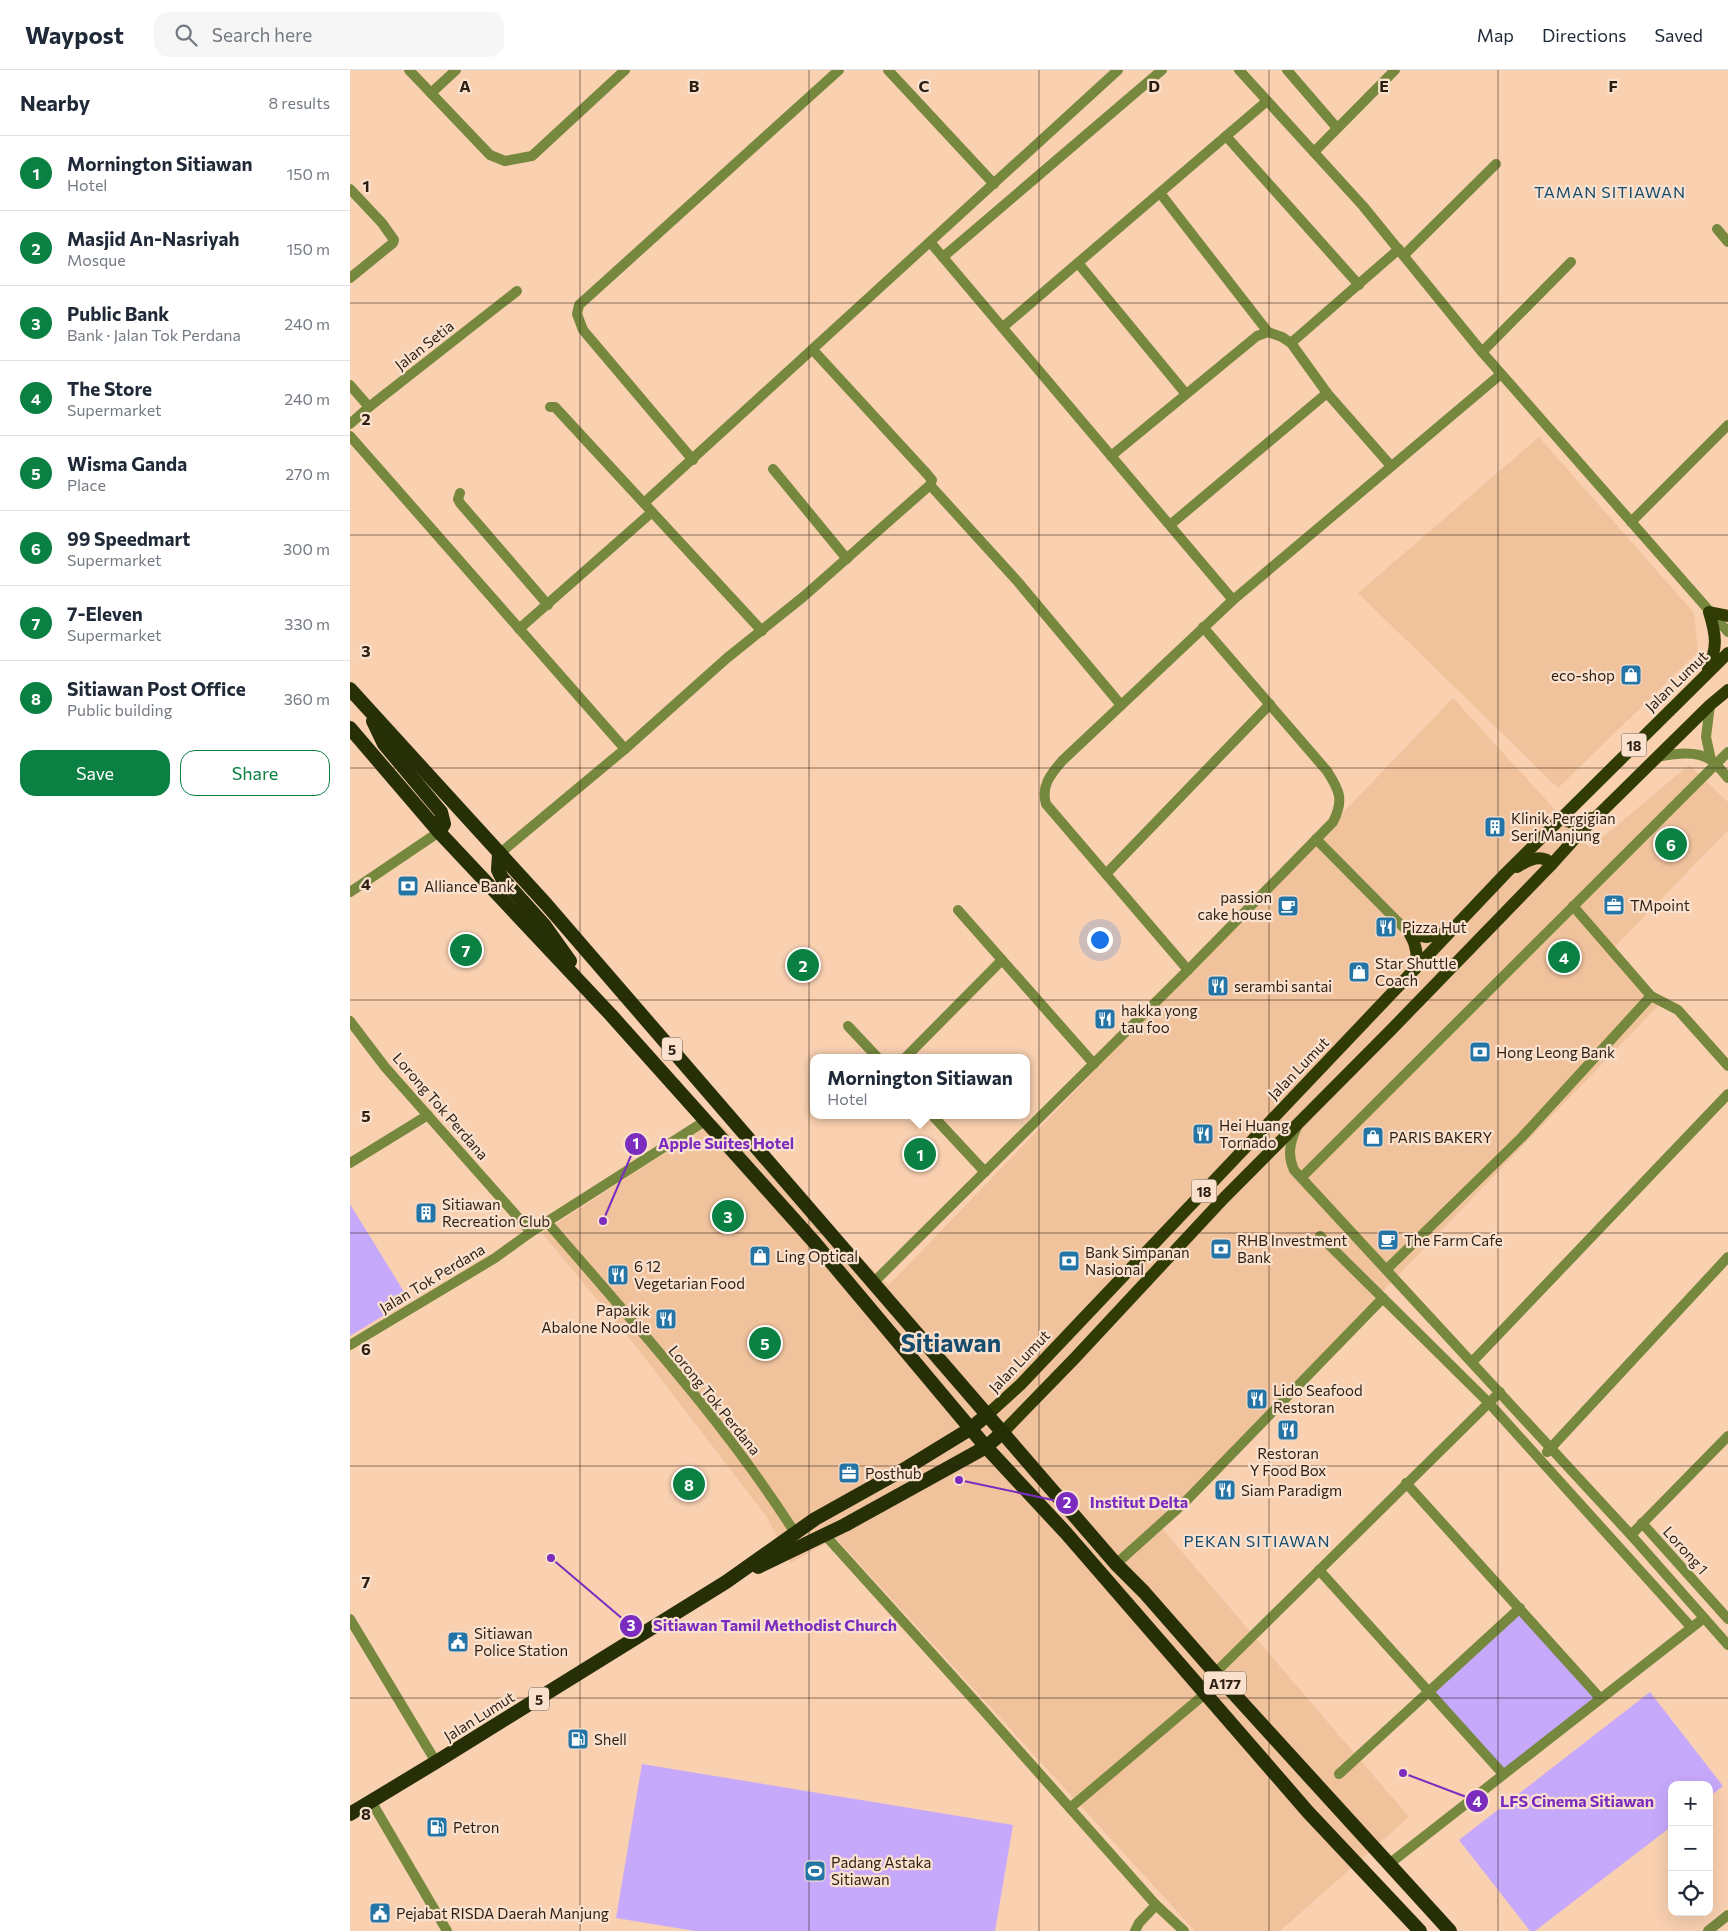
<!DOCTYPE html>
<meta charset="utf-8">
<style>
:root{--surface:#fff;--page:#f6f6f7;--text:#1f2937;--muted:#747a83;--line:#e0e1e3;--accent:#0b8043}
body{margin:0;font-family:Commissioner,sans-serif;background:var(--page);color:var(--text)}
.controls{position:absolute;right:15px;bottom:15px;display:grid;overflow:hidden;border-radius:10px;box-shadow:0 5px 20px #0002}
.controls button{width:45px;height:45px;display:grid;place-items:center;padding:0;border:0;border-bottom:1px solid var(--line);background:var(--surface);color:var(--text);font:25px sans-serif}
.you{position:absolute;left:749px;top:869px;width:18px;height:18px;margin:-12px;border:4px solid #fff;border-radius:50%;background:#1a73e8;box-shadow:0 0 0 8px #1a73e833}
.badge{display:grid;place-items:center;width:32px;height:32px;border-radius:50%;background:var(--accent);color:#fff;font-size:16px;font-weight:700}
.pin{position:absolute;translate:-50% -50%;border:2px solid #fff;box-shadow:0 1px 5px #0006}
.popup{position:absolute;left:460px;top:984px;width:220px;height:65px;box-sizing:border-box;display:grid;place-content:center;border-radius:10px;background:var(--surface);filter:drop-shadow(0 1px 4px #0005);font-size:16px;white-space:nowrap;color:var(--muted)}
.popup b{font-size:19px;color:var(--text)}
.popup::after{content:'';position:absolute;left:50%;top:100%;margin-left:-10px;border:10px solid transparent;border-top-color:var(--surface)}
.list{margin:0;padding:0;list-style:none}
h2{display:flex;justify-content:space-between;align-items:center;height:65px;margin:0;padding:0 20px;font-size:21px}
h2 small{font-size:16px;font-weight:400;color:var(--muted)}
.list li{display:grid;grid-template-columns:32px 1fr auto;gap:15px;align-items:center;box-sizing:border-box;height:75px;padding:0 20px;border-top:1px solid var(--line)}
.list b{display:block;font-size:19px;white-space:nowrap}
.list p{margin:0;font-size:16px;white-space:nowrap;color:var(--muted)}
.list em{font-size:16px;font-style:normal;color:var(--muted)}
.actions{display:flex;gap:10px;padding:15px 20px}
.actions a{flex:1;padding:11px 0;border:1px solid var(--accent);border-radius:15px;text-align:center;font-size:18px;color:var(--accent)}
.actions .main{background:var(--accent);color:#fff}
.icon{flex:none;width:28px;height:28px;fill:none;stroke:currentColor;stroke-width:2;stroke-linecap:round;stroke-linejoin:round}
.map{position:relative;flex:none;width:1378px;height:1861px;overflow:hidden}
header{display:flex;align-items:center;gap:30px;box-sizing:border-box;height:70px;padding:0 25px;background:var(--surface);border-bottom:1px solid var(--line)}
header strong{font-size:24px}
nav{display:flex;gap:28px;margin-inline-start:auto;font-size:18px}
.search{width:350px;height:45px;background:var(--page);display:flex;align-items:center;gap:12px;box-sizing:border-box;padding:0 18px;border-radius:15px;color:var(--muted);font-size:19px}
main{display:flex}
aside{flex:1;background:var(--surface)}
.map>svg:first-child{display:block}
.built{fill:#f1c39d}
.green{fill:#c7a9fb}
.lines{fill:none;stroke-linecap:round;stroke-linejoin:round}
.minor{stroke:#76873e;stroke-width:10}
.tertiary{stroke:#76873e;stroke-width:10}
.primary{stroke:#313c05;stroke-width:12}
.trunk{stroke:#262f06;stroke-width:14}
.grid{fill:none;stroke:#2d1e12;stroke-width:1;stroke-opacity:0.55}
.labels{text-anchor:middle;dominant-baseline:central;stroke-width:4.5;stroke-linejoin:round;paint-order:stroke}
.shield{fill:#fae1ce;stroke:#6a584a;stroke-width:1}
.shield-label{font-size:14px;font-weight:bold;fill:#2d1e12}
.street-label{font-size:15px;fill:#2d1e12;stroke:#fae1ce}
.poi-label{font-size:15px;fill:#2d1e12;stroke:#fae1ce;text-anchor:start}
.neighbourhood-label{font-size:16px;letter-spacing:1px;fill:#164d6f;stroke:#fae1ce}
.town-label{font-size:25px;font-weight:bold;fill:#164d6f;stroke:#fae1ce}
.grid-label{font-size:16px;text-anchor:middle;font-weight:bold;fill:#2d1e12;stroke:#fae1ce;stroke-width:4.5;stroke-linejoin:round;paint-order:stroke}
.leader{fill:none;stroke:#7b2cbf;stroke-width:2}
.callout-dot{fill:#7b2cbf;stroke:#fae1ce;stroke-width:2}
.mark-label{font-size:15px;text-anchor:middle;font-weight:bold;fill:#fff}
.callout-label{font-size:16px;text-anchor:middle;font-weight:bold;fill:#7b2cbf;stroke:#fae1ce;stroke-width:4.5;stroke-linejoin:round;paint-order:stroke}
</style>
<header>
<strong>Waypost</strong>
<div class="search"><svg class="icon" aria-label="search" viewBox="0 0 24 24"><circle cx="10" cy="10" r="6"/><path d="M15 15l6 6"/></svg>Search here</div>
<nav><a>Map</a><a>Directions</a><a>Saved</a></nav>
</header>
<main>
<aside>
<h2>Nearby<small>8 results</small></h2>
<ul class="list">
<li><span class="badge">1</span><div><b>Mornington Sitiawan</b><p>Hotel</p></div><em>150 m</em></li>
<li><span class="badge">2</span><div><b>Masjid An-Nasriyah</b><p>Mosque</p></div><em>150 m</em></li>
<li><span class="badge">3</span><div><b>Public Bank</b><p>Bank · Jalan Tok Perdana</p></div><em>240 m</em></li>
<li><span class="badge">4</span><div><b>The Store</b><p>Supermarket</p></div><em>240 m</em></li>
<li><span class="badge">5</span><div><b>Wisma Ganda</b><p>Place</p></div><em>270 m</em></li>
<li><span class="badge">6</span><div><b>99 Speedmart</b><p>Supermarket</p></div><em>300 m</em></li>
<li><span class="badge">7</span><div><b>7-Eleven</b><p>Supermarket</p></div><em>330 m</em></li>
<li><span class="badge">8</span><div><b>Sitiawan Post Office</b><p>Public building</p></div><em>360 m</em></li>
</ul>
<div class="actions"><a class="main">Save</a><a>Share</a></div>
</aside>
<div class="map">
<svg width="1378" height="1861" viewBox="0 0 1378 1861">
<rect width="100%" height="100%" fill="#f9d0b0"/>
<g class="built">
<polygon points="1189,367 1344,543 1348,582 1208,718 1008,523"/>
<polygon points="1103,628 1240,778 1339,695 1378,732 1378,760 1259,883 1309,935 808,1454 1059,1747 930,1861 845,1861 486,1468 441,1493 416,1446 288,1279 192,1163 366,1050 539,1215"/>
</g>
<g class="green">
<polygon points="0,1134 59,1230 0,1266"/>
<polygon points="1170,1538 1250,1628 1153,1704 1079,1622"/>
<polygon points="1300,1622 1373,1716 1359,1727 1359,1715 1322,1715 1322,1756 1185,1861 1180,1861 1109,1770"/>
<polygon points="292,1694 663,1755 645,1861 345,1861 266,1848"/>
</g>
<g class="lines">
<g class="minor">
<polyline points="59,0 140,85 155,91 182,86 275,0"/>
<polyline points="538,0 644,114"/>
<polyline points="937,0 987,58"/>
<polyline points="81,23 106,0"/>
<polyline points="876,66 1009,215"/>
<polyline points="964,82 1045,0"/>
<polyline points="0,119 32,153 44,170 43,173 0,208"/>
<polyline points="810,123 918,262 932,267 941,273 977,323 1041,396"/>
<polyline points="1367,159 1378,172"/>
<polyline points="580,172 883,530"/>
<polyline points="1054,185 1146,94"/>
<polyline points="593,187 812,0"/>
<polyline points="728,193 836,324"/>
<polyline points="653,257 917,31"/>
<polyline points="941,273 1049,179"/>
<polyline points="463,280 577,404 582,410 580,415 668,512 771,635"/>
<polyline points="1132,282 1221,192"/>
<polyline points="0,315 19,337"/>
<polyline points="200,337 205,337 412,561"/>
<polyline points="0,354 19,337 167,221"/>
<polyline points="0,366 275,679"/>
<polyline points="761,386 907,266 918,262"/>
<polyline points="343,390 233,260 227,244 229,235 489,0"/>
<polyline points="423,399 497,489"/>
<polyline points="110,423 108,429 110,433 198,535"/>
<polyline points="294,433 768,0"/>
<polyline points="1281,452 1378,355"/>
<polyline points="820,455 977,323"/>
<polyline points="169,559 302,442"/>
<polyline points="1360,635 1356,667 1361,690"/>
<path d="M 1307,687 C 1324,684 1345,680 1361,690 C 1367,695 1373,702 1378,708"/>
<polyline points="966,769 1060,864"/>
<polyline points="149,784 275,679 377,588 453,527 580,415"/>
<polyline points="756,804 920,634"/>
<polyline points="1223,836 1301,926 1328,940 1378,996"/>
<polyline points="608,840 744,994"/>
<path d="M 838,900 L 696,734 C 691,716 700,705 712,691 L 883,530 L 1151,304"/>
<polyline points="0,951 35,997 181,1162"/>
<polyline points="498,956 528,988"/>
<polyline points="555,988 652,890"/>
<polyline points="582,1045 635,1102"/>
<path d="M 947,1057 C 940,1072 937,1085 944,1100 L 1281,1465 L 1378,1575"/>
<polyline points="0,1093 78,1045"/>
<polyline points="952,1107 1378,682"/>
<path d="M 197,1152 C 283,1252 374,1351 445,1463"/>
<polyline points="970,1166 1138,1332 1341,1557"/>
<polyline points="1037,1199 1172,1067 1301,926"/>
<path d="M 523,1213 L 838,900 L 983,752 C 994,730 990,721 977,701 L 853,557"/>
<polyline points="0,1275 145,1188 181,1162 355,1051"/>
<polyline points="1122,1292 1378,1024"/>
<polyline points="1197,1382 1378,1187"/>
<polyline points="1056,1413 1250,1628"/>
<polyline points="1292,1453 1378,1549"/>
<polyline points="475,1465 633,1640 806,1835 834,1861"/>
<polyline points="1281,1465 1378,1366"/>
<polyline points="766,1494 835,1432 1033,1228"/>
<polyline points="969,1500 1153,1704"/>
<polyline points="0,1549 86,1692"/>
<polyline points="865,1603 1150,1322"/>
<polyline points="989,1704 1170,1538"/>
<polyline points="21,1731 97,1861"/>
<polyline points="720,1738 856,1623"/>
<polyline points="1039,1794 1354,1548"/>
<polyline points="785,1861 789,1853 806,1835"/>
<polyline points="1358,1861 1378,1845"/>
</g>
<g class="tertiary">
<polyline points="889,0 1013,136 1132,282 1378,562"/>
<polyline points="0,822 89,762"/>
</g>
<g class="primary">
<path d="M 1358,599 C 1368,577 1366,565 1359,542 L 1378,546"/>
<path d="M 1212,747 C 1221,756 1230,754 1241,748"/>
<path d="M 1167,797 C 1179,790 1191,783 1202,794"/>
<polyline points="1060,864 1077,867 1099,862"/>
<path d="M 1060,864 C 1067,876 1069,887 1064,900"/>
<polyline points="637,1345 670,1315 726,1256 1156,803 1378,583"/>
<polyline points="653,1362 724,1289 874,1128 1041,960 1202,794 1230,763 1360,635 1378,620"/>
</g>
<g class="trunk">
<polyline points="0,619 196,834 766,1494 794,1522 865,1603 1100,1861"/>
<polyline points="23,651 34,674 91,742 94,754 89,762"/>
<polyline points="0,658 89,762 261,945 465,1173 636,1377 716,1463 958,1742 1070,1861"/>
<polyline points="149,784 148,800 152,808 195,856 220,891"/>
<polyline points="408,1497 495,1455 636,1377 653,1362"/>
<polyline points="0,1744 86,1692 376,1512 465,1449 558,1397 620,1359 637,1345"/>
</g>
</g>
<path class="grid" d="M 230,0 L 230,1861M 459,0 L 459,1861M 689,0 L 689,1861M 919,0 L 919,1861M 1148,0 L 1148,1861M 0,233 L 1378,233M 0,465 L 1378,465M 0,698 L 1378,698M 0,930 L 1378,930M 0,1163 L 1378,1163M 0,1396 L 1378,1396M 0,1628 L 1378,1628"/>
<defs>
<g id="shop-square" transform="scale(1.125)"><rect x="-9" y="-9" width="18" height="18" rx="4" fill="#2475a6" stroke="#fae1ce"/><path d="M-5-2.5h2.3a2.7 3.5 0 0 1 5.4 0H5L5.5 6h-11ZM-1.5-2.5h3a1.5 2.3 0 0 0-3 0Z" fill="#fff"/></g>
<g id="building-square" transform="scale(1.125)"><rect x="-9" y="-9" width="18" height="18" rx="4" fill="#2475a6" stroke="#fae1ce"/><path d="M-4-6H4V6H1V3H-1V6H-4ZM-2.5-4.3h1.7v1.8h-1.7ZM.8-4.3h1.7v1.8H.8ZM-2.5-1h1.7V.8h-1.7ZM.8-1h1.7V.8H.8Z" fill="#fff"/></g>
<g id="bank-square" transform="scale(1.125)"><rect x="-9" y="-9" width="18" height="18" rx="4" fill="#2475a6" stroke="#fae1ce"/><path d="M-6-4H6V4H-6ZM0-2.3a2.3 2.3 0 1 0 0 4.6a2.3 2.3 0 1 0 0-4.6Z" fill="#fff"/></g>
<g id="office-square" transform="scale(1.125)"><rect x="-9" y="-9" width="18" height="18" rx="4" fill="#2475a6" stroke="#fae1ce"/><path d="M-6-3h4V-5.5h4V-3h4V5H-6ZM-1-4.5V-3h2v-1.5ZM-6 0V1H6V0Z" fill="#fff"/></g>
<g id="cafe-square" transform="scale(1.125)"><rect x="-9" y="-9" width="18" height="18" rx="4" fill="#2475a6" stroke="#fae1ce"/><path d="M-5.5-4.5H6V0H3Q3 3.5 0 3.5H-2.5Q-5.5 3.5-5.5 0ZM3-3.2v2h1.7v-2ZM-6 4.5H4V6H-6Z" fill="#fff"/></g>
<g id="restaurant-square" transform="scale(1.125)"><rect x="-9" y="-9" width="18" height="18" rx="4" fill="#2475a6" stroke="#fae1ce"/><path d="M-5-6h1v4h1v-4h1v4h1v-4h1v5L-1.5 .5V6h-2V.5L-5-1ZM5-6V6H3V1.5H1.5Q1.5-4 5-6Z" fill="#fff"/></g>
<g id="civic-square" transform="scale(1.125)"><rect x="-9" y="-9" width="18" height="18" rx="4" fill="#2475a6" stroke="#fae1ce"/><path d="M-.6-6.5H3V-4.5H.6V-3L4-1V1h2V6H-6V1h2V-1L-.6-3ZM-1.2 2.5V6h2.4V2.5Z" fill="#fff"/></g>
<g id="fuel-square" transform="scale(1.125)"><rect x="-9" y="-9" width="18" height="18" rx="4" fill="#2475a6" stroke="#fae1ce"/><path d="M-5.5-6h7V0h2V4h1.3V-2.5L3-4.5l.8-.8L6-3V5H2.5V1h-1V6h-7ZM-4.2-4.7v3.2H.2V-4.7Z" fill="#fff"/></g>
<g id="stadium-square" transform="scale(1.125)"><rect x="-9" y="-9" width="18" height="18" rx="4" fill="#2475a6" stroke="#fae1ce"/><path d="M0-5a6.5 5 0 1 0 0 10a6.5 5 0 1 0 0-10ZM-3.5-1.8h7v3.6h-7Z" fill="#fff"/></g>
</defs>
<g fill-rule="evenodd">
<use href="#shop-square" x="1281" y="605"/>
<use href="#building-square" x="1145" y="757"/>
<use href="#bank-square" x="58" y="816"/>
<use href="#office-square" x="1264" y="835"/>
<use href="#cafe-square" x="938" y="836"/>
<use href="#restaurant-square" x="1036" y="857"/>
<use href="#shop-square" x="1009" y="902"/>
<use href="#restaurant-square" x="868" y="916"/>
<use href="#restaurant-square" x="755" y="949"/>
<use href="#bank-square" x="1130" y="982"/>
<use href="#restaurant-square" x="853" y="1064"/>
<use href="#shop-square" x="1023" y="1067"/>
<use href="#building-square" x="76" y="1143"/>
<use href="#cafe-square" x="1038" y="1170"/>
<use href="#bank-square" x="871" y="1179"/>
<use href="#shop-square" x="410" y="1186"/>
<use href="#bank-square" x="719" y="1191"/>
<use href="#restaurant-square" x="268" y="1205"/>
<use href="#restaurant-square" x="316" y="1249"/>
<use href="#restaurant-square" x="907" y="1329"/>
<use href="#restaurant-square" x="938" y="1360"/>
<use href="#office-square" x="499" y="1403"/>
<use href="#restaurant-square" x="875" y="1420"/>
<use href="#civic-square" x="108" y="1572"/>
<use href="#fuel-square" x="228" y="1669"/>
<use href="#fuel-square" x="87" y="1757"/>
<use href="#stadium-square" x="465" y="1801"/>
<use href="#civic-square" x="30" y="1843"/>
</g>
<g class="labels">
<g class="shield">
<rect x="1271.5" y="663.5" width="25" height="23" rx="4"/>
<rect x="312" y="967.5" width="20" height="23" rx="4"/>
<rect x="841.5" y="1109.5" width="25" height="23" rx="4"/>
<rect x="854" y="1601.5" width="42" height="23" rx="4"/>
<rect x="179" y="1617.5" width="20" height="23" rx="4"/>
</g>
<g class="shield-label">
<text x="1284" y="675">18</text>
<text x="322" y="979">5</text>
<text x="854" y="1121">18</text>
<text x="875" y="1613">A177</text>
<text x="189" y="1629">5</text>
</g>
<g class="street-label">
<text transform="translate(74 275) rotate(-38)">Jalan Setia</text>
<text transform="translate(1326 611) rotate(-44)">Jalan Lumut</text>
<text transform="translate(948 998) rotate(-46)">Jalan Lumut</text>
<text transform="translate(91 1036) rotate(49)">Lorong Tok Perdana</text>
<text transform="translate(82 1208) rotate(-31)">Jalan Tok Perdana</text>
<text transform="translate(669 1291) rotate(-46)">Jalan Lumut</text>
<text transform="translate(365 1330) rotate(51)">Lorong Tok Perdana</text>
<text transform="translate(1336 1480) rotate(48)">Lorong 1</text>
<text transform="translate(129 1646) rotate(-32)">Jalan Lumut</text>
</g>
<g class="poi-label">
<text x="1265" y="605" text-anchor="end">eco-shop</text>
<text x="1161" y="748">Klinik Pergigian<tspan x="1161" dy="17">Seri Manjung</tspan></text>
<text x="74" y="816">Alliance Bank</text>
<text x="922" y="827" text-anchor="end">passion<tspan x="922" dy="17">cake house</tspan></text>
<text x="1280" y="835">TMpoint</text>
<text x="1052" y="857">Pizza Hut</text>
<text x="1025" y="893">Star Shuttle<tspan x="1025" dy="17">Coach</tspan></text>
<text x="884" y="916">serambi santai</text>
<text x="771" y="940">hakka yong<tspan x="771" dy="17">tau foo</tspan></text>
<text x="1146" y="982">Hong Leong Bank</text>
<text x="869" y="1055">Hei Huang<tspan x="869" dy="17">Tornado</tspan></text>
<text x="1039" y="1067">PARIS BAKERY</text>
<text x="92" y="1134">Sitiawan<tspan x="92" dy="17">Recreation Club</tspan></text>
<text x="887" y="1170">RHB Investment<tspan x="887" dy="17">Bank</tspan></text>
<text x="1054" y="1170">The Farm Cafe</text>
<text x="735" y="1182">Bank Simpanan<tspan x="735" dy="17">Nasional</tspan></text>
<text x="426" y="1186">Ling Optical</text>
<text x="284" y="1196">6 12<tspan x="284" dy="17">Vegetarian Food</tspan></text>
<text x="300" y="1240" text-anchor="end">Papakik<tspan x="300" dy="17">Abalone Noodle</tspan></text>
<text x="923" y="1320">Lido Seafood<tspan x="923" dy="17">Restoran</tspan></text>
<text x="938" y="1383" text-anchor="middle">Restoran<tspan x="938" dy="17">Y Food Box</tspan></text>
<text x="515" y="1403">Posthub</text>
<text x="891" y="1420">Siam Paradigm</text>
<text x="124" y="1563">Sitiawan<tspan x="124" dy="17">Police Station</tspan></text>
<text x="244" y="1669">Shell</text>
<text x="103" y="1757">Petron</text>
<text x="481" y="1792">Padang Astaka<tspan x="481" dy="17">Sitiawan</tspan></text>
<text x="46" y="1843">Pejabat RISDA Daerah Manjung</text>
</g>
<g class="neighbourhood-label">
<text x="1260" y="121">TAMAN SITIAWAN</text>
<text x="907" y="1470">PEKAN SITIAWAN</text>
</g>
<g class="town-label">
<text x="601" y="1272">Sitiawan</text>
</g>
</g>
<g class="grid-label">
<text x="115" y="22">A</text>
<text x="344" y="22">B</text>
<text x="574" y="22">C</text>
<text x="804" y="22">D</text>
<text x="1034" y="22">E</text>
<text x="1263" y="22">F</text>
<text x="16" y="122">1</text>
<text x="16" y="355">2</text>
<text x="16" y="587">3</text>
<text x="16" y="820">4</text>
<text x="16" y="1052">5</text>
<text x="16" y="1285">6</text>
<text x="16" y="1518">7</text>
<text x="16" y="1750">8</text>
</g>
<path class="leader" d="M253 1151L286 1074M609 1410L717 1433M201 1488L281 1556M1053 1703L1127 1731"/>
<g class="callout-dot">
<circle cx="253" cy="1151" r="5"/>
<circle cx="609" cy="1410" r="5"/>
<circle cx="201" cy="1488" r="5"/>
<circle cx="1053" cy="1703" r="5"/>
<circle cx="286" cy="1074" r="12"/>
<circle cx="717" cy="1433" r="12"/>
<circle cx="281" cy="1556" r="12"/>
<circle cx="1127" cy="1731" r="12"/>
</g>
<g class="mark-label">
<text x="286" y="1079">1</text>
<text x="717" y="1438">2</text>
<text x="281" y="1561">3</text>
<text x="1127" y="1737">4</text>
</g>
<g class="callout-label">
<text x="376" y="1079">Apple Suites Hotel</text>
<text x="789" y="1438">Institut Delta</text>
<text x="425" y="1561">Sitiawan Tamil Methodist Church</text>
<text x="1227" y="1737">LFS Cinema Sitiawan</text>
</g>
</svg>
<div class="controls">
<button>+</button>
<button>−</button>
<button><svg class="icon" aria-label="locate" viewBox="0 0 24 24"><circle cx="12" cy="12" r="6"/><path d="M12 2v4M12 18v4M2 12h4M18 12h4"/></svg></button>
</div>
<div class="you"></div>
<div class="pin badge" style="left:570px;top:1084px">1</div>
<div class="popup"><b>Mornington Sitiawan</b>Hotel</div>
<div class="pin badge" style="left:453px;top:895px">2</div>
<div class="pin badge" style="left:378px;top:1146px">3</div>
<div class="pin badge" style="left:1214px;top:887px">4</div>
<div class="pin badge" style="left:415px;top:1273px">5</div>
<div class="pin badge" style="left:1321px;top:774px">6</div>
<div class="pin badge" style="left:116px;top:880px">7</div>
<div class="pin badge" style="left:339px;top:1414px">8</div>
</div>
</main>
